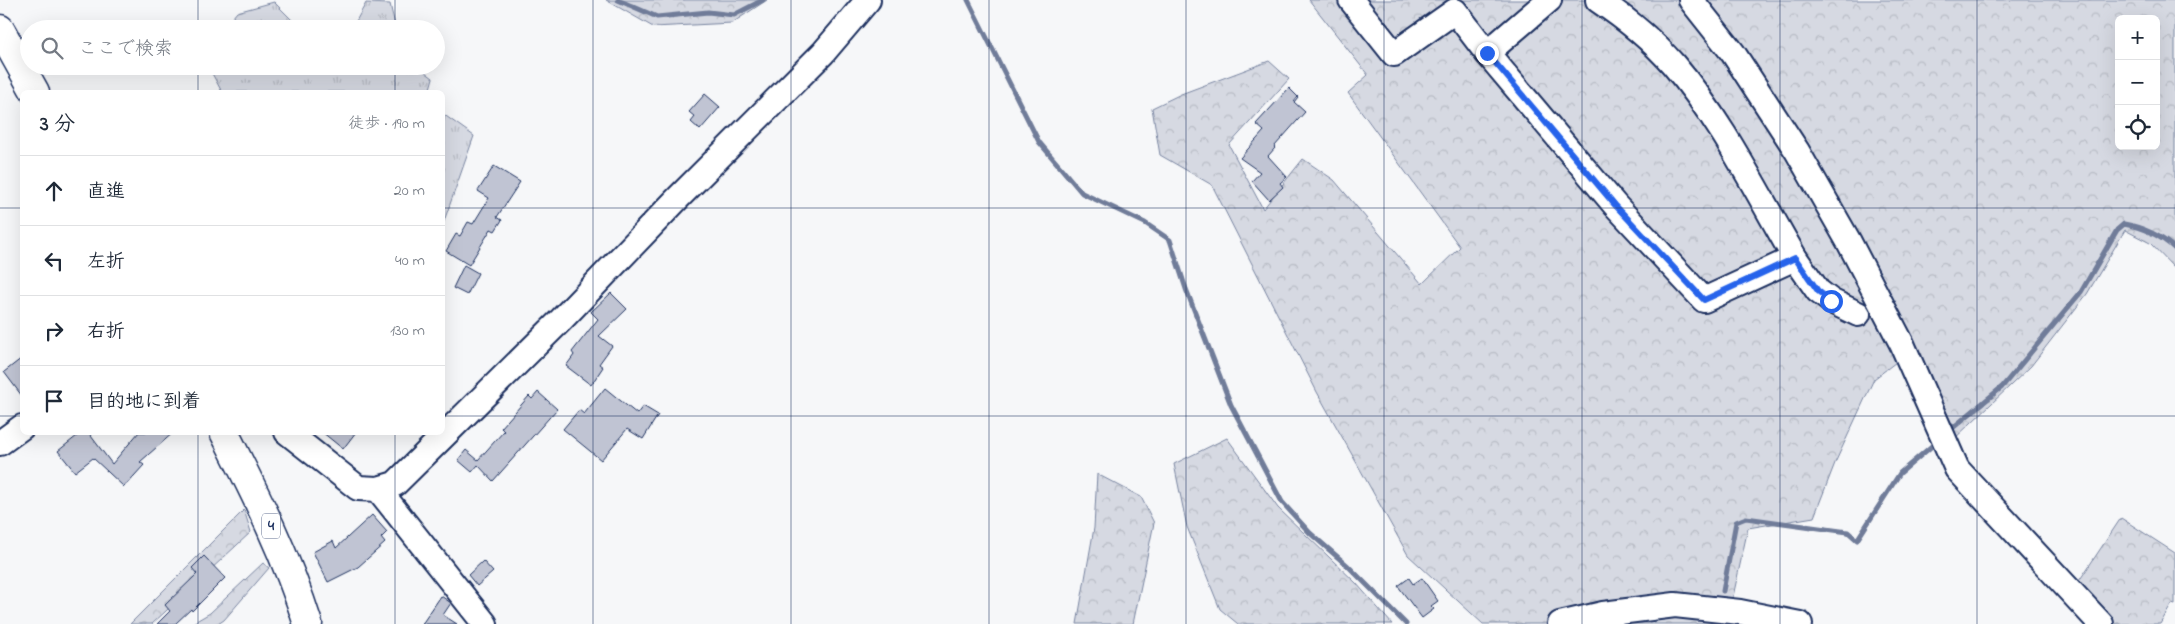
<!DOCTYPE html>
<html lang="ja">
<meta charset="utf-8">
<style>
:root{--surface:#fff;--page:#f6f6f7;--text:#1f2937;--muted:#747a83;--line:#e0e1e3}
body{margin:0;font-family:"Indie Flower","Klee One",sans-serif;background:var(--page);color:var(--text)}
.controls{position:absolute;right:15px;top:15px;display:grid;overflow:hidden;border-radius:8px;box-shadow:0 5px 20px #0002}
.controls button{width:45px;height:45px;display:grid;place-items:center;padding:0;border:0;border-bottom:1px solid var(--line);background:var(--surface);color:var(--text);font:25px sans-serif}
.stop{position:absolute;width:15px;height:15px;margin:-11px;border:4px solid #2563eb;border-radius:50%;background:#fff}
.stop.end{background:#2563eb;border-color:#fff;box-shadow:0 1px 5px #0008}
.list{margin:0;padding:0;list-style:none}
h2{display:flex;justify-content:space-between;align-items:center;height:65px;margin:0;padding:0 20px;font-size:21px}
h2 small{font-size:16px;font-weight:400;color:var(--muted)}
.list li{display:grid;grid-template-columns:32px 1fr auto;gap:15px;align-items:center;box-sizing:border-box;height:70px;padding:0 20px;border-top:1px solid var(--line)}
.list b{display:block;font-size:19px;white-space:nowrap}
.list em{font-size:16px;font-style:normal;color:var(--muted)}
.icon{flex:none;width:28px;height:28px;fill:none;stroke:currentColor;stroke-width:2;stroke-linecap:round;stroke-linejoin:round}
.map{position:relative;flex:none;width:2175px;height:624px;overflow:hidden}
.search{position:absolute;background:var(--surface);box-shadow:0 5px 20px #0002;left:20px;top:20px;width:425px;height:55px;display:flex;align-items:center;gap:12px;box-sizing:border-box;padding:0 18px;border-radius:28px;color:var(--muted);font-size:19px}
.panel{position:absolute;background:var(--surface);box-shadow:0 5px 20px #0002;left:20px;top:90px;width:425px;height:345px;border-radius:8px}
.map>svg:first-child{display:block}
.grass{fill:url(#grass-tufts);stroke:#7884a0}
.forest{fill:url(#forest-crowns);stroke:#7884a0;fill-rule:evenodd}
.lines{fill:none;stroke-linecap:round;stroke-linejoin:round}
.stream{stroke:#707c99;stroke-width:5}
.building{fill:#c0c4d3;stroke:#1b2f5e}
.minor-casing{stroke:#1b2f5e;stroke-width:28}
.highway-casing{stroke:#1b2f5e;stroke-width:31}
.minor{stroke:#fff;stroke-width:24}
.highway{stroke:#fff;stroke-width:28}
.route{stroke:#2563eb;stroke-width:6}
.grid{fill:none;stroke:#1b2f5e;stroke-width:1;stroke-opacity:0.55}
.labels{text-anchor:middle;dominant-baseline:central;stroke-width:4;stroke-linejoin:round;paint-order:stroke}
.shield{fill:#fff;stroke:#5f6d8e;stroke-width:1}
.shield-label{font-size:15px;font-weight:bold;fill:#1b2f5e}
</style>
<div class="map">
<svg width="2175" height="624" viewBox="0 0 2175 624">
<defs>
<pattern id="grass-tufts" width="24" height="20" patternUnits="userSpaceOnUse" patternTransform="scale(1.25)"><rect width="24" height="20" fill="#d6d9e2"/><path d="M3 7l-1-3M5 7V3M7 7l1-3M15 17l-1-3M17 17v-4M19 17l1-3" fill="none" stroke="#b7bbc4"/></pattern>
<pattern id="forest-crowns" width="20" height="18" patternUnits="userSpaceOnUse" patternTransform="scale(1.25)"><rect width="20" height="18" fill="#d6d9e2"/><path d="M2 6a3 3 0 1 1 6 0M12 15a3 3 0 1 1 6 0" fill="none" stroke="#b7bbc4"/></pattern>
</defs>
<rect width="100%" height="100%" fill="#f6f7f9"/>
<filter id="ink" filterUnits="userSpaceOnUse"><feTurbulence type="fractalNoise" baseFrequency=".02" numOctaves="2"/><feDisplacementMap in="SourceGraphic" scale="10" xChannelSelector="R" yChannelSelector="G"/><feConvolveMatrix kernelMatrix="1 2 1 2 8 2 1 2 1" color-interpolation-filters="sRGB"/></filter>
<g filter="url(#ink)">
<g class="grass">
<polygon points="274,2 301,29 223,29 237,12"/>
<polygon points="366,3 390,4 396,29 358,29 355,23"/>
<polygon points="208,66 339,66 347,74 353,66 417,66 433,78 429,92 222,92"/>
<polygon points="443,114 474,136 443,224"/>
</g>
<g class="forest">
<polygon points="606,0 767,0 732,23 653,27"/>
<path d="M 1309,0 L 2175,0 L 2175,269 L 2150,243 L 2125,230 L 2087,294 L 2031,366 L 1951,442 L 1900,359 L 1874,379 L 1835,463 L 1814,517 L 1748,528 L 1727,624 L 1483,624 L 1408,555 L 1317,392 L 1212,185 L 1160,155 L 1152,108 L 1181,94 L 1269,61 L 1289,79 L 1229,145 L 1263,209 L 1303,159 L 1334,180 L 1422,284 L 1460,247 L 1348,93 L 1368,75 ZM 2119,19 L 2156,19 L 2156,146 L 2119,146 Z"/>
<polygon points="1227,438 1278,508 1356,583 1392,624 1238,624 1220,609 1187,527 1174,464"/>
<polygon points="1097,474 1141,497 1154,523 1133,624 1077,624 1094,528"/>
<polygon points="244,510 251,532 152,624 130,624"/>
<polygon points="2121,518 2175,553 2175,605 2172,604 2160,624 2104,624 2073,590"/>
<polygon points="263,563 269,568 224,620 218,624 191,624 210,613"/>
</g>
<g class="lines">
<g class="stream">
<polyline points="618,0 657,17 708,12 734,15 763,0"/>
<polyline points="968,0 1039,142 1082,193 1145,223 1170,240 1186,289 1231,405 1282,502 1310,533 1348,566 1406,624"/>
<path d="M 1949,431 L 2002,387 L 2081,292 L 2117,230 L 2124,224 C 2142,227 2162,236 2175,249"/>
<polyline points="1723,591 1736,522 1746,518 1848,532 1857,540 1900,473 1933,445"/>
</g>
</g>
<g class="building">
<polygon points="1289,88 1298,97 1294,102 1305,112 1274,147 1275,148 1268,156 1287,177 1280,183 1283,187 1269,200 1252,181 1260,172 1240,158 1264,131 1256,124"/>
<polygon points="705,94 720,107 700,130 691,122 695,117 689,112"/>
<polygon points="494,166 520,182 497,217 502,220 495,231 491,229 469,265 446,251 456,234 460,236 468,222 473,224 489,198 478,191"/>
<polygon points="464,265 478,273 467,295 453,288"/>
<polygon points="611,293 627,309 599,336 612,346 599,364 603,367 591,385 566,366 574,355 572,352 598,319 591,312"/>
<polygon points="22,358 22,396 4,372"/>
<polygon points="605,388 637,414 643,406 658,415 643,439 627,429 601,460 563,429 579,410 584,414"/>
<polygon points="538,392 557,409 493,481 478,465 472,472 458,460 466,450 478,460 504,431 501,428 529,396 532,399"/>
<polygon points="82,432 88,432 112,464 139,432 174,432 140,462 144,465 124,487 93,458 75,472 58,451"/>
<polygon points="322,432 356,432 343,449"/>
<polygon points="372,515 387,532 381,538 385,543 358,567 328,582 313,552 333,541 336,548"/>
<polygon points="204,556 225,578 192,611 191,609 175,624 157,624 170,611 165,605 197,574 192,568"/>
<polygon points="483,561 493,572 477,586 468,575"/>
<polygon points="1409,578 1413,584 1422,578 1438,601 1431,606 1434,609 1422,618 1398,586"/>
<polygon points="441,596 451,603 443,615 457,624 422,624"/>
</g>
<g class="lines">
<g class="minor-casing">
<g id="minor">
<polyline points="1351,0 1394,54 1455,11 1487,53"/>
<path d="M 1549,0 L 1487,53 L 1615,205 L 1704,300 L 1795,258 C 1757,193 1723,122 1673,64 C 1652,40 1625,18 1598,0"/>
<polyline points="1691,0 1733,53 1797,151 1849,242 1902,344 1957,469 2101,624"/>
<polyline points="1795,258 1818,291 1831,301 1858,314"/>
<polyline points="287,432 358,488 378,489 395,484 562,319 679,197 823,53 868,0"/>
<polyline points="0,443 22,427"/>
<polyline points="378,489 485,624"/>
<polyline points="1560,624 1603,614 1675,605 1740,612 1800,624"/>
</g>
</g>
<g class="highway-casing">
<g id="highway">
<polyline points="0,29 35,92"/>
<path d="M 224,432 C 256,495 287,557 308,624"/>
</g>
</g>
<use href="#minor" class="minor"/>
<use href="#highway" class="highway"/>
</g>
</g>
<g class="lines" filter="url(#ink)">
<polyline class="route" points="1487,53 1615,205 1704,300 1795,258 1818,291 1831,301"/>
</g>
<path class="grid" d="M 198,0 L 198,29M 395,0 L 395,29M 593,0 L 593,624M 791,0 L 791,624M 989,0 L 989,624M 1186,0 L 1186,624M 1384,0 L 1384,624M 1582,0 L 1582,624M 1780,0 L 1780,624M 1977,0 L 1977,624M 198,66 L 198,92M 395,66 L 395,92M 0,208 L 22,208M 442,208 L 2175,208M 0,416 L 22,416M 442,416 L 2175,416M 198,432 L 198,624M 395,432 L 395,624"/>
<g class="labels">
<rect class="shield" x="262" y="513.5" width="18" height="25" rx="4"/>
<g class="shield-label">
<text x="271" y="526">4</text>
</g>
</g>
</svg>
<div class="controls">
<button>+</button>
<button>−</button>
<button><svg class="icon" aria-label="locate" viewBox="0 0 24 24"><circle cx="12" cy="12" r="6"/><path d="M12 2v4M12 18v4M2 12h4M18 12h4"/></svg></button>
</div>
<div class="stop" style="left:1831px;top:301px"></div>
<div class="stop end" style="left:1487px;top:53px"></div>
<div class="search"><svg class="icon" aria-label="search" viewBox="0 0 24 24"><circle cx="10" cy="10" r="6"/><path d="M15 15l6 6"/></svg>ここで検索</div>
<section class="panel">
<h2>3 分<small>徒歩 · 190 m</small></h2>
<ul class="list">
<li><svg class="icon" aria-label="ahead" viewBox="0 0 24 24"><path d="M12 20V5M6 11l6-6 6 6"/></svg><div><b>直進</b></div><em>20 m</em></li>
<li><svg class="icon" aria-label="left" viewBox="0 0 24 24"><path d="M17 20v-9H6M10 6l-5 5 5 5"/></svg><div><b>左折</b></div><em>40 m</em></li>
<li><svg class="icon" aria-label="right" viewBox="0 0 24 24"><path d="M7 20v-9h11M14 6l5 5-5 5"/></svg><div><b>右折</b></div><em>130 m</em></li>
<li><svg class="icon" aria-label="arrive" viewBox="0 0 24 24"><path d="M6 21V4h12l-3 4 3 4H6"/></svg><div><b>目的地に到着</b></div></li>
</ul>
</section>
</div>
